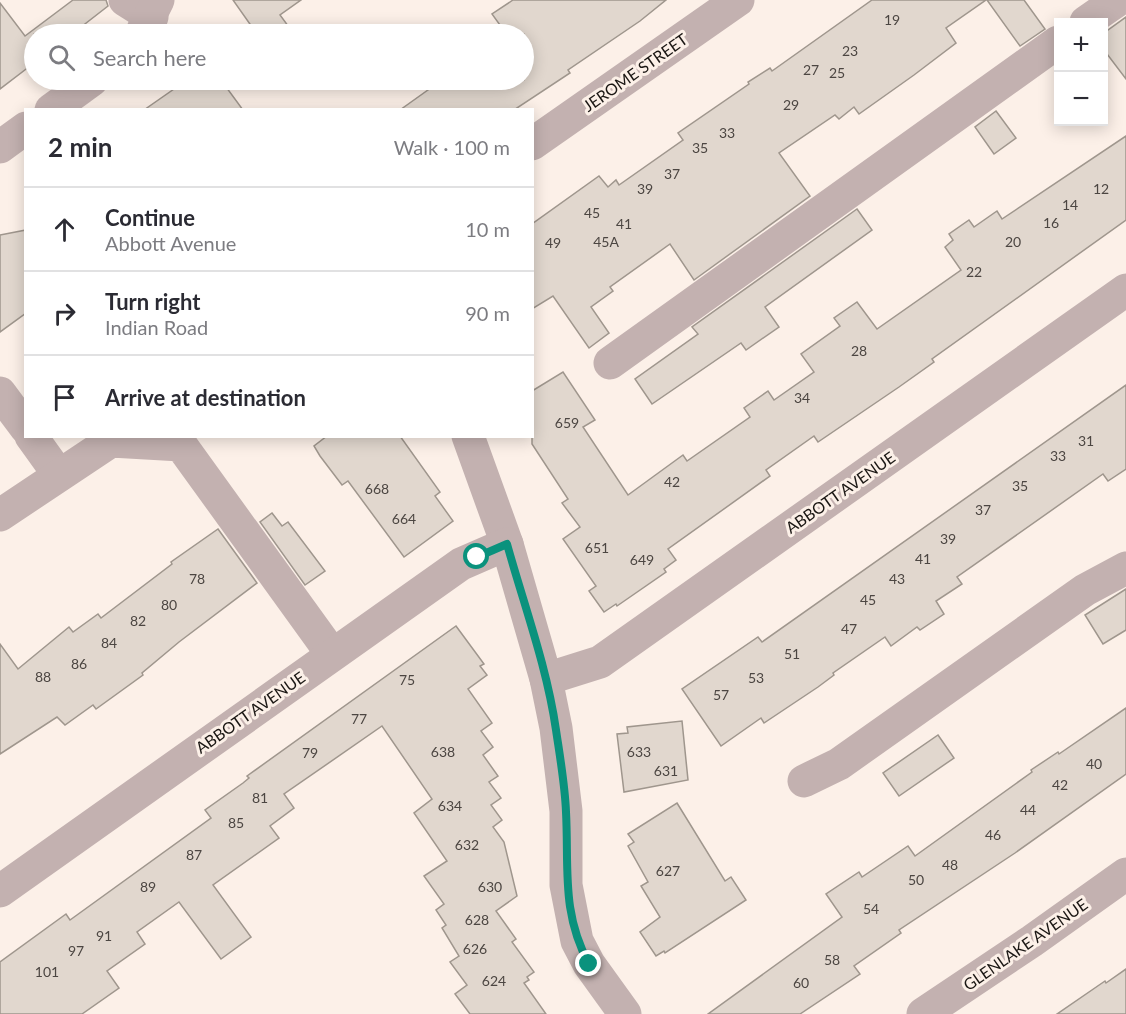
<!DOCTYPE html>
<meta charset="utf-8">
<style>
:root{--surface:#fff;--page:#f7f7f7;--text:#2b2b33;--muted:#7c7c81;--line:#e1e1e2}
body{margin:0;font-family:Lato,sans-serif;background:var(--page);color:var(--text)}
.controls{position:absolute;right:18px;top:18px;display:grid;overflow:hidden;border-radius:0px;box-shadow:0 3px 15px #0003}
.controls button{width:54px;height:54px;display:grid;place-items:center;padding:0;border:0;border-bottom:2px solid var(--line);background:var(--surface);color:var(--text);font:30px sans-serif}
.stop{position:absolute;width:18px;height:18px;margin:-14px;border:4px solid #0a927d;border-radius:50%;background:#fff}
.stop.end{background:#0a927d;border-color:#fff;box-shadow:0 2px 6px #0008}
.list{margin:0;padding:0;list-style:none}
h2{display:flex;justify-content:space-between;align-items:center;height:78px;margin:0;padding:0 24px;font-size:26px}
h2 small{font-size:20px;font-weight:400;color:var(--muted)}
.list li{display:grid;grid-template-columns:39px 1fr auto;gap:18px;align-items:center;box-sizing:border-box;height:84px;padding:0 24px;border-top:2px solid var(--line)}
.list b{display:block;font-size:22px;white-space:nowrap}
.list p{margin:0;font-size:20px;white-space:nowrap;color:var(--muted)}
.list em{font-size:20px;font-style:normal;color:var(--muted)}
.icon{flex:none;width:33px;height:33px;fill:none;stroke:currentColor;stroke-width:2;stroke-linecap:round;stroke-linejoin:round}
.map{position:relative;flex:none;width:1126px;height:1014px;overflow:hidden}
.search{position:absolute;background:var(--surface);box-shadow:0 3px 15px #0003;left:24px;top:24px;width:510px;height:66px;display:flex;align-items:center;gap:15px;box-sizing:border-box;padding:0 21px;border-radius:33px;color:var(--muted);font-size:22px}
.panel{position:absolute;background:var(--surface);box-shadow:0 3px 15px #0003;left:24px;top:108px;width:510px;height:330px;border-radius:0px}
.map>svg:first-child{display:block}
.building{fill:#e1d7ce;stroke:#9f968d;stroke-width:1.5}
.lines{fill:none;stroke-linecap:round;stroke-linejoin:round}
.minor{stroke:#c3b1b0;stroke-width:33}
.route{stroke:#0a927d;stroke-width:8}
.labels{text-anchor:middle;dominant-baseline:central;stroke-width:6;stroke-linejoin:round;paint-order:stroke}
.number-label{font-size:14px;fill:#4c4642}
.street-label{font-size:16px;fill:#1a1613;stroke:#fcf0e8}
</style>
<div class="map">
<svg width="1126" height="1014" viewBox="0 0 1126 1014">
<rect width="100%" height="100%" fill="#fcf0e8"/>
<g class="building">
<polygon points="73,0 106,0 108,6 72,34 34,34 34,63 0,89 0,3 25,36"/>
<polygon points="233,0 301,0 280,15 294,34 257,34"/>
<polygon points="513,0 666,0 640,21 568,70 570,73 514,110 400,110 442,80 524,80 524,34 486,34 500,25 492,14"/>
<polygon points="872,0 986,0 946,28 956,43 914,75 859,114 854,107 839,119 835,115 779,153 810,196 694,280 670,244 610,287 613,291 591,307 609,333 589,348 553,296 532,309 532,224 599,176 608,187 616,180 619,185 683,140 678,133 749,84 748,82 770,68 772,71"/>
<polygon points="987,0 1024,0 1045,29 1020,46"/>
<polygon points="1126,17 1126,79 1104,50 1104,33"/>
<polygon points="187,80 221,80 243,110 144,110"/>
<polygon points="996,111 1016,138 994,154 975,127"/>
<polygon points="1126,136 1126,220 932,359 934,362 899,387 818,442 814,436 766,470 770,476 668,549 676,560 664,569 666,572 617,606 616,604 604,612 589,591 596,586 563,539 580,527 562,503 568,499 532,444 532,391 563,372 595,420 583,427 628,495 683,455 687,461 750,417 744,408 768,391 774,400 814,372 801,354 840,326 834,318 857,302 877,329 961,270 945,247 953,240 949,234 969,220 974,227 997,211 1002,219"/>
<polygon points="857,209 872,230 765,307 779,327 746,350 741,343 652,404 635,379 698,334 692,327"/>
<polygon points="26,230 26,313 0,332 0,235"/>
<polygon points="1126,385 1126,469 1108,481 1103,474 957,577 962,584 936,601 944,614 920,630 917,627 891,646 885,637 833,673 834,675 818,687 764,723 761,718 721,746 682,689 758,637 762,642"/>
<polygon points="327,436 400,436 440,492 435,496 453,521 404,557 348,481 342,485 320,456 314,446"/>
<polygon points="272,513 282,526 288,522 325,571 305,585 260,522"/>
<polygon points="218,529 257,583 179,642 142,673 143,675 96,709 93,705 65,725 57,717 0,754 0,644 18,669 69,627 73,632 98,614 101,618 172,564 171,562"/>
<polygon points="1126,589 1126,630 1103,644 1085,615"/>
<polygon points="456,626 484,664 480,666 487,675 468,689 492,723 481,731 493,747 483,755 498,776 489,782 501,798 491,805 502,820 493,827 504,842 517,896 496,911 516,939 512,942 534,972 527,977 529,980 524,983 546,1014 470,1014 455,994 467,985 450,962 459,956 442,928 446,925 436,910 444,904 424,876 447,861 414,813 432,799 382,726 284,794 294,808 270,826 279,838 213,885 251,937 221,959 179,902 137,932 145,944 107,971 119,988 82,1014 0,1014 0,962 66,914 70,920 211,818 205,810 243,783 249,778 247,776"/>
<polygon points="1126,708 1126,774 1015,853 899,930 901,933 854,966 860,974 800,1014 708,1014 842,917 826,894 859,872 862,877 908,846 915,856 1032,772 1031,770 1058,752 1059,754"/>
<polygon points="682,721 688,780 624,792 617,734 628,733 627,727"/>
<polygon points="938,735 954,758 899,796 883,773"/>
<polygon points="677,803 725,881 731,877 746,900 665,953 664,951 656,956 640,932 660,917 641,886 648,882 628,846 634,842 628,834"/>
<polygon points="1126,969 1126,1014 1057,1014 1105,981 1106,983"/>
</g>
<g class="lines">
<g class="minor">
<polyline points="125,0 152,17"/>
<polyline points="1086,22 1118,0"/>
<polyline points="141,34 158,0"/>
<polyline points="51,110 92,80"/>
<polyline points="532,144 738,0"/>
<polyline points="0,147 26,128"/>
<polyline points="610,363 1058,42"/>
<polyline points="0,393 26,428"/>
<polyline points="31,436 59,475"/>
<polyline points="468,436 507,544 546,679 556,728 566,811 566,885 577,941 589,964 625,1014"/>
<polyline points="0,515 111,441 181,445 332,654"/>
<polyline points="546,679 600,662 1126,290"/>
<polyline points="804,781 839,764 1085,590 1126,568"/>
<polyline points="0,891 461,564 507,544"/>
<polyline points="923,1014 1032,941 1126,874"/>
</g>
</g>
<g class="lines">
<path class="route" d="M 477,557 L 507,544 C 524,605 547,667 556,730 C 560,757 565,785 566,812 C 569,868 561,912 589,964"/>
</g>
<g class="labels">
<g class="number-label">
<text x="892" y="19">19</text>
<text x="850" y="50">23</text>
<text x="811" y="69">27</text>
<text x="837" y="72">25</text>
<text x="791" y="104">29</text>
<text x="727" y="132">33</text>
<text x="700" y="147">35</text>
<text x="672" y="173">37</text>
<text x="645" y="188">39</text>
<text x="1101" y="188">12</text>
<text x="1070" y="204">14</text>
<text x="592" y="212">45</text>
<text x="1051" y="222">16</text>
<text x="624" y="223">41</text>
<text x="606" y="241">45A</text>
<text x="1013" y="241">20</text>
<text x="553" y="242">49</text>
<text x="974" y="271">22</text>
<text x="859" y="350">28</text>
<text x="802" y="397">34</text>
<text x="567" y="422">659</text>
<text x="1086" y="440">31</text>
<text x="1058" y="455">33</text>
<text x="672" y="481">42</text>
<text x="1020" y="485">35</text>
<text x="377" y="488">668</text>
<text x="983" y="509">37</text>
<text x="404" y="518">664</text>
<text x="948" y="538">39</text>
<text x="597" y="547">651</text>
<text x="923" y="558">41</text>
<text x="642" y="559">649</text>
<text x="197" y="578">78</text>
<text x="897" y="578">43</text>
<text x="868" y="599">45</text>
<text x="169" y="604">80</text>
<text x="138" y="620">82</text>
<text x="849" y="628">47</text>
<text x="109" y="642">84</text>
<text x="792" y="653">51</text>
<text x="79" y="663">86</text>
<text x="43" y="676">88</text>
<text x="756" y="677">53</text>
<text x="407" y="679">75</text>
<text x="721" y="694">57</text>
<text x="359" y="718">77</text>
<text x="443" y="751">638</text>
<text x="639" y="751">633</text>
<text x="310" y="752">79</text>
<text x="1094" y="763">40</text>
<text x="666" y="770">631</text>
<text x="1060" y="784">42</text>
<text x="260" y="797">81</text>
<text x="450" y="805">634</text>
<text x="1028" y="809">44</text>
<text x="236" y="822">85</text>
<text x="993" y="834">46</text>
<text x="467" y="844">632</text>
<text x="194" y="854">87</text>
<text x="950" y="864">48</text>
<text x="668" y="870">627</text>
<text x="916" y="879">50</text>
<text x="148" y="886">89</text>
<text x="490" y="886">630</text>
<text x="871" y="908">54</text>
<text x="477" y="919">628</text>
<text x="104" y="935">91</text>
<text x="475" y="948">626</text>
<text x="76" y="950">97</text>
<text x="832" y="959">58</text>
<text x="47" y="971">101</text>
<text x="494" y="980">624</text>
<text x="801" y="982">60</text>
</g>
<g class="street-label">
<text transform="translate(635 72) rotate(-35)">JEROME STREET</text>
<text transform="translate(840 492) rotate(-35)">ABBOTT AVENUE</text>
<text transform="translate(250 712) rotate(-35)">ABBOTT AVENUE</text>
<text transform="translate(1025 944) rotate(-35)">GLENLAKE AVENUE</text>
</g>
</g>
</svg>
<div class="controls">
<button>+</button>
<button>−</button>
</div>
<div class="stop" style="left:477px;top:557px"></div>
<div class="stop end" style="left:589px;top:964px"></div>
<div class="search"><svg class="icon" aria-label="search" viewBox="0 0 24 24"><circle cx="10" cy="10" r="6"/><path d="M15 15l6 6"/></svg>Search here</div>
<section class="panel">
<h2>2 min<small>Walk · 100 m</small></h2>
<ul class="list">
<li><svg class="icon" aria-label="ahead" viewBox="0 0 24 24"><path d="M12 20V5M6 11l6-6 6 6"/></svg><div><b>Continue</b><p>Abbott Avenue</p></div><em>10 m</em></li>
<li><svg class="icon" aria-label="right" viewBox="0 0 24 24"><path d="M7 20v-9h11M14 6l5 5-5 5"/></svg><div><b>Turn right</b><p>Indian Road</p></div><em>90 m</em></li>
<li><svg class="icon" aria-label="arrive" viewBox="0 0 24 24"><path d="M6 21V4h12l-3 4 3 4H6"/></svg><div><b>Arrive at destination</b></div></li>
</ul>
</section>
</div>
